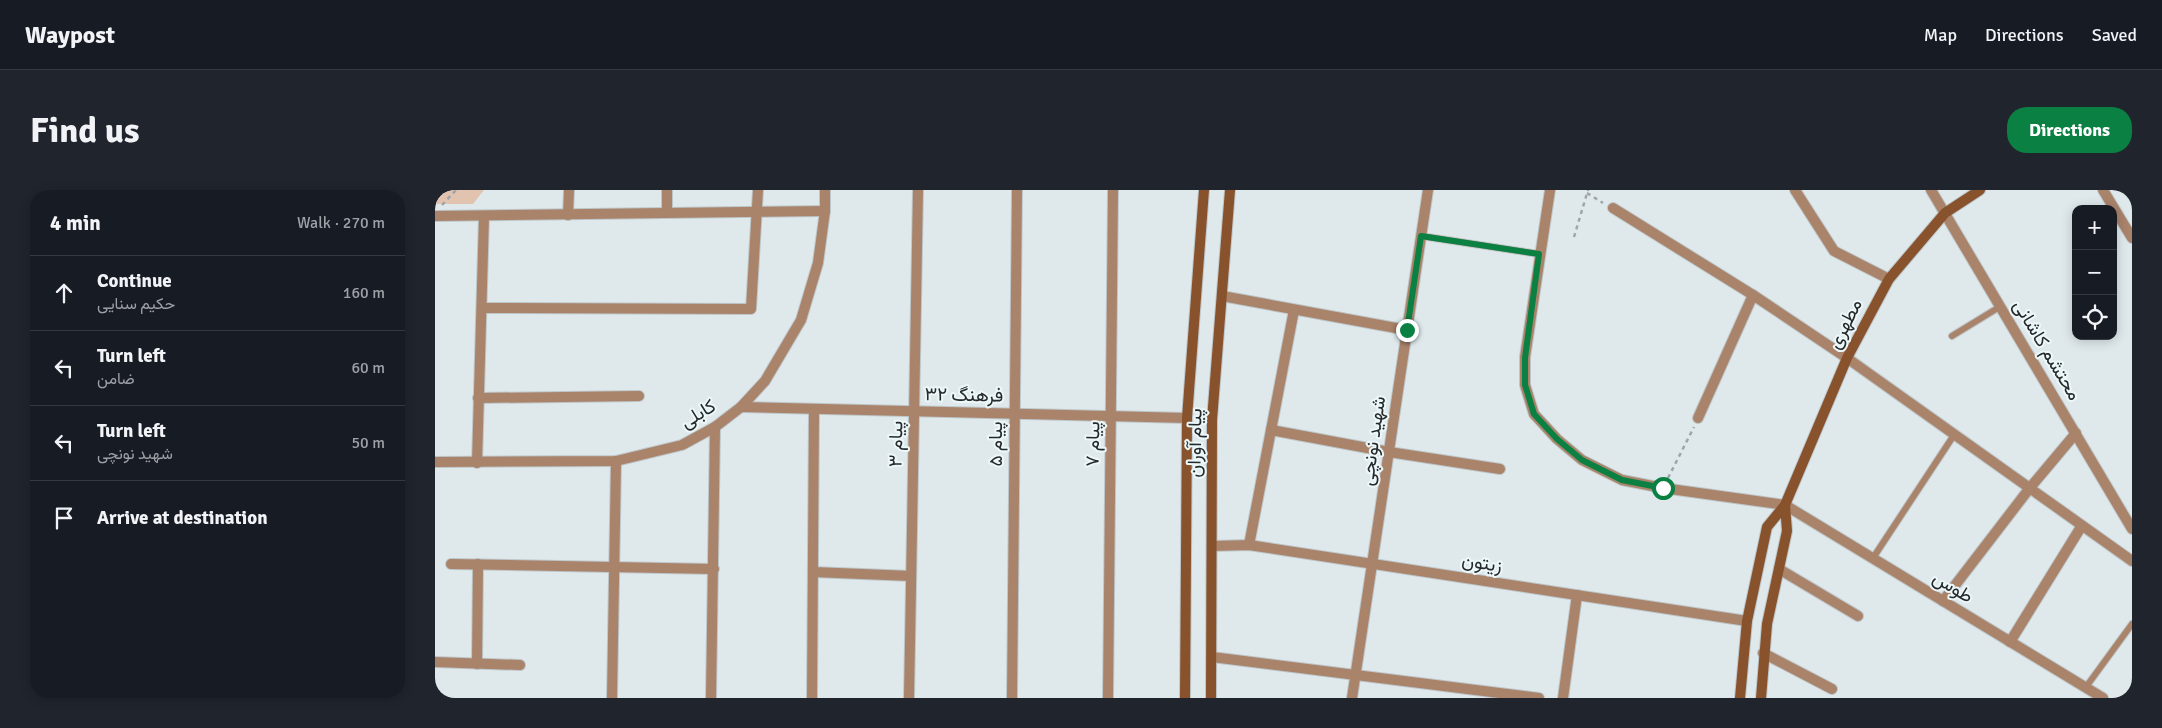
<!DOCTYPE html>
<meta charset="utf-8">
<style>
:root{--surface:#171b24;--page:#20242c;--text:#f1f3f6;--muted:#9ea1a6;--line:#363941;--accent:#0b8043}
body{margin:0;font-family:Signika,Vazirmatn,sans-serif;background:var(--page);color:var(--text)}
.controls{position:absolute;right:15px;top:15px;display:grid;overflow:hidden;border-radius:10px;box-shadow:0 2px 12px #0003}
.controls button{width:45px;height:45px;display:grid;place-items:center;padding:0;border:0;border-bottom:1px solid var(--line);background:var(--surface);color:var(--text);font:25px sans-serif}
.stop{position:absolute;width:15px;height:15px;margin:-11px;border:4px solid #0b8043;border-radius:50%;background:#fff}
.stop.end{background:#0b8043;border-color:#fff;box-shadow:0 1px 5px #0008}
.list{margin:0;padding:0;list-style:none}
h2{display:flex;justify-content:space-between;align-items:center;height:65px;margin:0;padding:0 20px;font-size:21px}
h2 small{font-size:16px;font-weight:400;color:var(--muted)}
.list li{display:grid;grid-template-columns:32px 1fr auto;gap:15px;align-items:center;box-sizing:border-box;height:75px;padding:0 20px;border-top:1px solid var(--line)}
.list b{display:block;font-size:19px;white-space:nowrap}
.list p{margin:0;font-size:16px;white-space:nowrap;color:var(--muted)}
.list em{font-size:16px;font-style:normal;color:var(--muted)}
.icon{flex:none;width:28px;height:28px;fill:none;stroke:currentColor;stroke-width:2;stroke-linecap:round;stroke-linejoin:round}
.map{position:relative;flex:none;width:1697px;height:508px;overflow:hidden;border-radius:20px}
header{display:flex;align-items:center;gap:30px;box-sizing:border-box;height:70px;padding:0 25px;background:var(--surface);border-bottom:1px solid var(--line)}
header strong{font-size:24px}
nav{display:flex;gap:28px;margin-inline-start:auto;font-size:18px}
.intro{display:flex;align-items:center;justify-content:space-between;box-sizing:border-box;height:120px;padding:0 30px}
h1{margin:0;font-size:35px}
.button{padding:12px 22px;border-radius:20px;background:var(--accent);color:#fff;font-size:18px;font-weight:700}
main{display:flex;gap:30px;padding:0 30px}
aside{flex:1;background:var(--surface);border-radius:20px;box-shadow:0 2px 12px #0003}
.map>svg:first-child{display:block}
.grass{fill:#e1c3af}
.lines{fill:none;stroke-linecap:round;stroke-linejoin:round}
.lane-casing{stroke:#bec6c9;stroke-width:8}
.street-casing{stroke:#bec6c9;stroke-width:12}
.secondary-casing{stroke:#bec6c9;stroke-width:12}
.path{stroke:#9ea6a8;stroke-width:2.5;stroke-dasharray:4 4;stroke-linecap:butt}
.lane{stroke:#a9836a;stroke-width:6}
.street{stroke:#a9836a;stroke-width:10}
.secondary{stroke:#88522c;stroke-width:10}
.route{stroke:#0b8043;stroke-width:6}
.labels{text-anchor:middle;dominant-baseline:central;stroke-width:4;stroke-linejoin:round;paint-order:stroke}
.street-label{font-size:19px;fill:#25292a;stroke:#ecf7fa}
</style>
<header>
<strong>Waypost</strong>
<nav><a>Map</a><a>Directions</a><a>Saved</a></nav>
</header>
<div class="intro"><h1>Find us</h1><a class="button">Directions</a></div>
<main>
<aside>
<h2>4 min<small>Walk · 270 m</small></h2>
<ul class="list">
<li><svg class="icon" aria-label="ahead" viewBox="0 0 24 24"><path d="M12 20V5M6 11l6-6 6 6"/></svg><div><b>Continue</b><p>حکیم سنایی</p></div><em>160 m</em></li>
<li><svg class="icon" aria-label="left" viewBox="0 0 24 24"><path d="M17 20v-9H6M10 6l-5 5 5 5"/></svg><div><b>Turn left</b><p>ضامن</p></div><em>60 m</em></li>
<li><svg class="icon" aria-label="left" viewBox="0 0 24 24"><path d="M17 20v-9H6M10 6l-5 5 5 5"/></svg><div><b>Turn left</b><p>شهید نونچی</p></div><em>50 m</em></li>
<li><svg class="icon" aria-label="arrive" viewBox="0 0 24 24"><path d="M6 21V4h12l-3 4 3 4H6"/></svg><div><b>Arrive at destination</b></div></li>
</ul>
</aside>
<div class="map">
<svg width="1697" height="508" viewBox="0 0 1697 508">
<rect width="100%" height="100%" fill="#dfe9ec"/>
<polygon class="grass" points="0,0 49,0 38,14 0,14"/>
<g class="lines">
<g class="lane-casing">
<g id="lane">
<polyline points="986,46 1104,64"/>
<polyline points="1517,146 1566,116"/>
<polyline points="1438,368 1519,245"/>
<polyline points="1651,497 1697,434"/>
</g>
</g>
<g class="street-casing">
<g id="street">
<polyline points="1115,0 1090,167 1090,195 1099,224 1122,249 1147,270 1187,290 1228,298 1350,315 1668,508"/>
<polyline points="1360,0 1399,61 1454,89"/>
<polyline points="1496,0 1697,339"/>
<polyline points="1668,0 1697,48"/>
<polyline points="1178,18 1318,105 1412,168 1697,371"/>
<polyline points="232,23 232,0"/>
<polyline points="133,25 134,0"/>
<polyline points="0,26 390,21"/>
<polyline points="787,106 972,140"/>
<polyline points="47,118 316,119 323,0"/>
<polyline points="43,208 204,206"/>
<polyline points="306,217 752,228"/>
<polyline points="1263,228 1318,105"/>
<polyline points="836,240 954,262 1065,279"/>
<polyline points="0,272 181,271 247,255 280,237 306,217 330,191 366,130 383,73 390,21 390,0"/>
<polyline points="42,273 49,26"/>
<polyline points="814,355 859,120"/>
<polyline points="777,356 814,355 1312,431"/>
<polyline points="16,374 279,379"/>
<polyline points="1344,379 1423,426"/>
<polyline points="378,382 476,386"/>
<polyline points="1508,411 1594,299 1641,243"/>
<polyline points="1575,452 1646,337"/>
<polyline points="1328,463 1397,499"/>
<polyline points="777,467 1104,508"/>
<polyline points="0,472 85,475"/>
<polyline points="42,474 43,374"/>
<polyline points="177,508 181,271"/>
<polyline points="276,508 280,237"/>
<polyline points="377,508 379,219"/>
<polyline points="474,508 483,0"/>
<polyline points="577,508 582,0"/>
<polyline points="673,508 678,0"/>
<polyline points="917,508 993,0"/>
<polyline points="1128,508 1142,405"/>
</g>
</g>
<g class="secondary-casing">
<g id="secondary">
<polyline points="750,508 752,228 769,0"/>
<polyline points="776,508 777,230 795,0"/>
<polyline points="1305,508 1312,431 1332,337 1350,315 1412,168 1454,89 1510,23 1545,0"/>
<polyline points="1326,508 1332,434 1352,341 1350,315"/>
</g>
</g>
<g class="path">
<polyline points="1152,3 1168,13"/>
<polyline points="7,15 21,0"/>
<polyline points="1139,47 1153,0"/>
<polyline points="1233,288 1259,237"/>
</g>
<use href="#lane" class="lane"/>
<use href="#street" class="street"/>
<use href="#secondary" class="secondary"/>
</g>
<g class="lines">
<polyline class="route" points="972,140 986,46 1104,64 1090,168 1090,195 1099,224 1122,249 1147,270 1187,290 1228,298"/>
</g>
<g class="labels">
<g class="street-label">
<text transform="translate(1410 134) rotate(-63)">مطهری</text>
<text transform="translate(1612 160) rotate(59)">محتشم کاشانی</text>
<text transform="translate(529 205) rotate(1)">فرهنگ ۳۲</text>
<text transform="translate(263 224) rotate(-32)">کابلی</text>
<text transform="translate(938 251) rotate(-82)">شهید نونچی</text>
<text transform="translate(760 253) rotate(-89)">پیام آوران</text>
<text transform="translate(461 254) rotate(-89)">پیام ۳</text>
<text transform="translate(561 254) rotate(-90)">پیام ۵</text>
<text transform="translate(658 254) rotate(-89)">پیام ۷</text>
<text transform="translate(1047 373) rotate(9)">زیتون</text>
<text transform="translate(1518 397) rotate(31)">طوس</text>
</g>
</g>
</svg>
<div class="controls">
<button>+</button>
<button>−</button>
<button><svg class="icon" aria-label="locate" viewBox="0 0 24 24"><circle cx="12" cy="12" r="6"/><path d="M12 2v4M12 18v4M2 12h4M18 12h4"/></svg></button>
</div>
<div class="stop" style="left:1228px;top:298px"></div>
<div class="stop end" style="left:972px;top:140px"></div>
</div>
</main>
